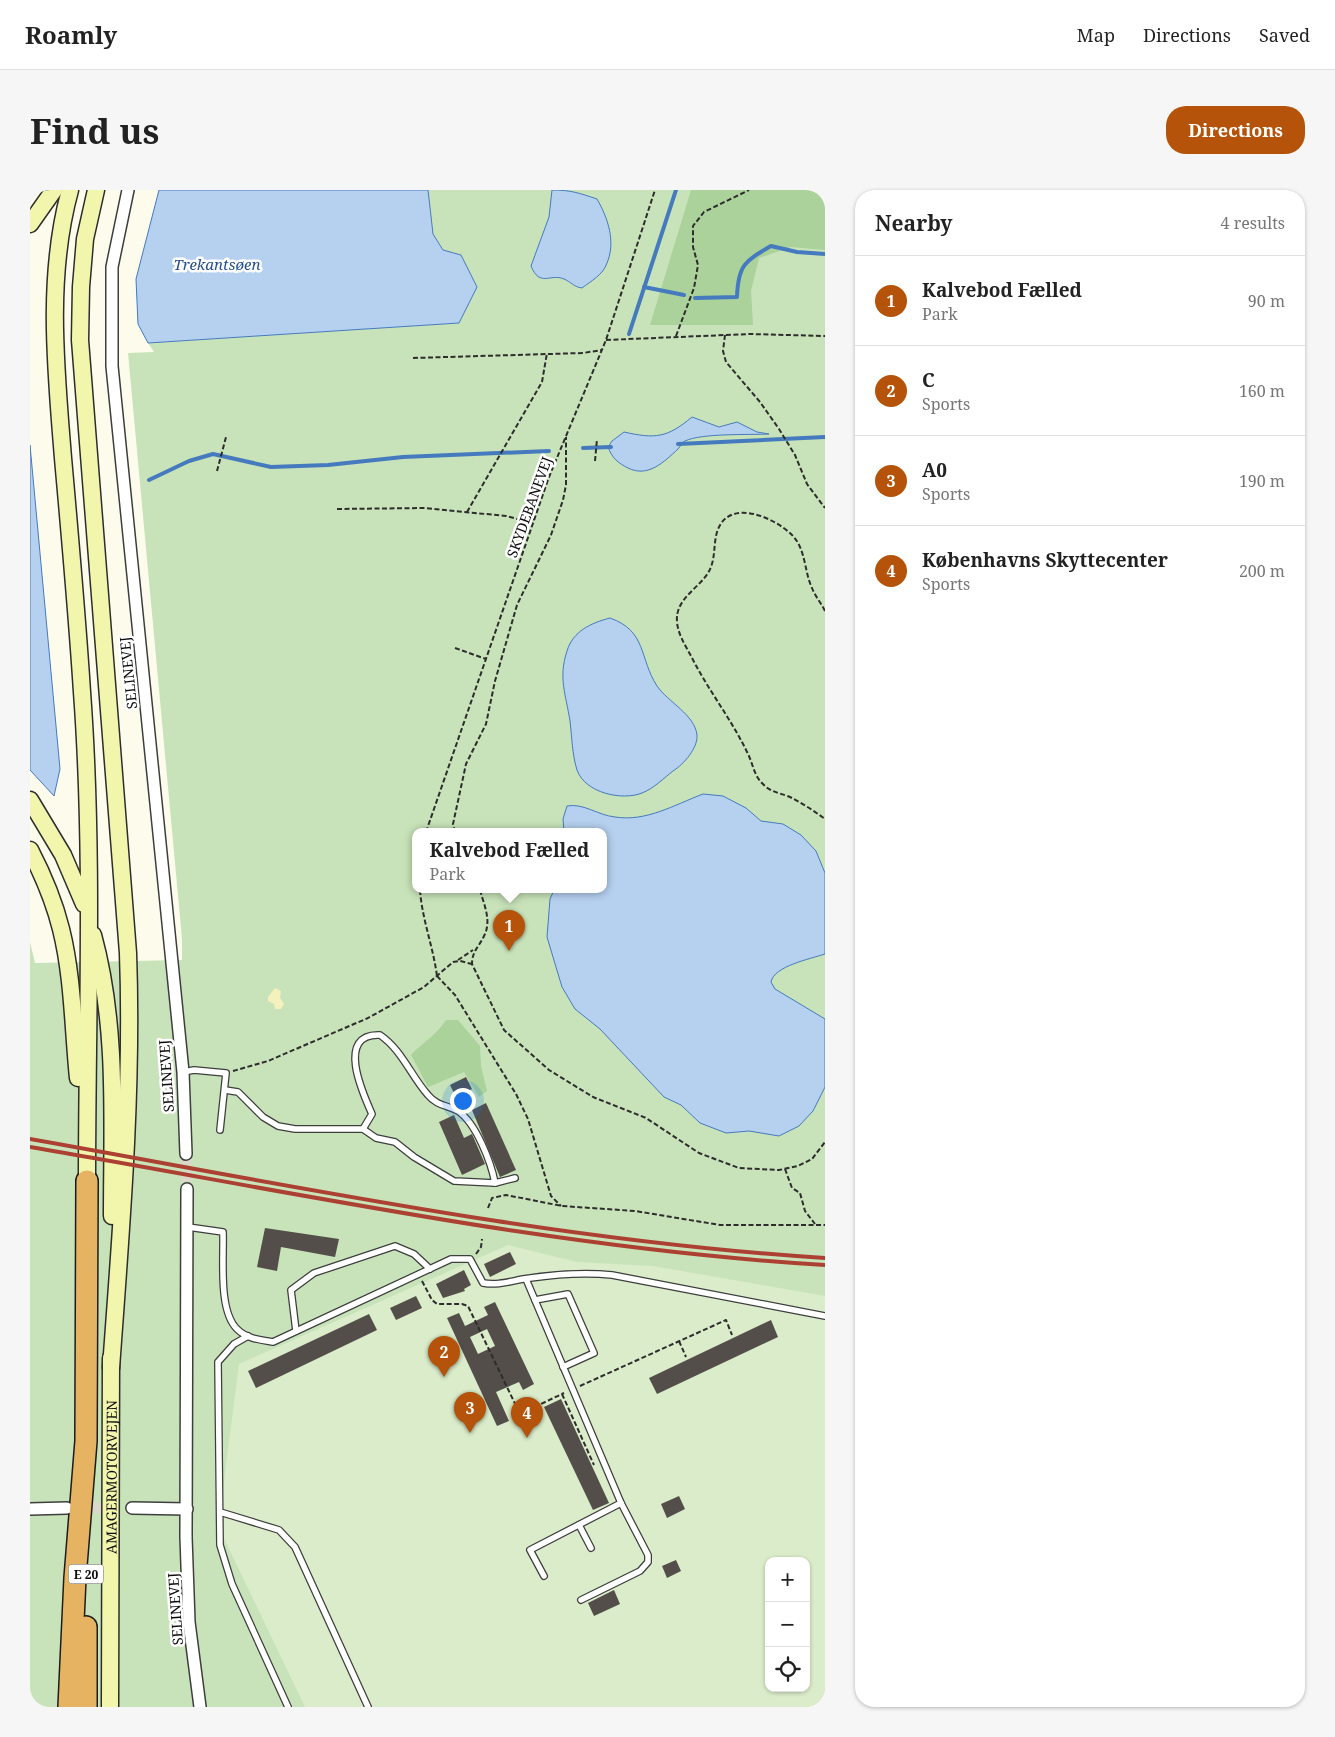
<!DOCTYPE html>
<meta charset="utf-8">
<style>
:root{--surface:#fff;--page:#f6f6f6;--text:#222;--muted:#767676;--line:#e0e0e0;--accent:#b45309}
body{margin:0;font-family:"Noto Serif",serif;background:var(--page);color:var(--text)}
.controls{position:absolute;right:15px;bottom:15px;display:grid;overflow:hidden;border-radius:10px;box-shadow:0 1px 4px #0004}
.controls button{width:45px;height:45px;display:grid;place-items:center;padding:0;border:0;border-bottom:1px solid var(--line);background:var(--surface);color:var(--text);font:25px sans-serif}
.you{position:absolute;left:432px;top:910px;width:18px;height:18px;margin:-12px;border:4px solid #fff;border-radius:50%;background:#1a73e8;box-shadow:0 0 0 8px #1a73e833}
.badge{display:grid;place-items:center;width:32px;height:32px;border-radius:50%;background:var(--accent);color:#fff;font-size:16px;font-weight:700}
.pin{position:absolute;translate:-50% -41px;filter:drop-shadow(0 1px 2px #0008)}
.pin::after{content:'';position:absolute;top:26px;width:18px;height:15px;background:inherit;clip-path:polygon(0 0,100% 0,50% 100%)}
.popup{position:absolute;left:382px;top:638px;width:195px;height:65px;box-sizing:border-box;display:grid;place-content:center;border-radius:10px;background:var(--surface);filter:drop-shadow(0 1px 4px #0005);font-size:16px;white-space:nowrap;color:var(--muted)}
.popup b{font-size:19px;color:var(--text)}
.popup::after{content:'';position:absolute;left:50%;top:100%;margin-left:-10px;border:10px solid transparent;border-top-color:var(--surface)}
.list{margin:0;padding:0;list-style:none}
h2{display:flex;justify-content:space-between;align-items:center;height:65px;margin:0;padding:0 20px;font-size:21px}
h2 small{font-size:16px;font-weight:400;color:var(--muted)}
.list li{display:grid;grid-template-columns:32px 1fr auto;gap:15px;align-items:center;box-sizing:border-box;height:90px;padding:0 20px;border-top:1px solid var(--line)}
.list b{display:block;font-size:19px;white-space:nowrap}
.list p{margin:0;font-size:16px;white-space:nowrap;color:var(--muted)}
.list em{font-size:16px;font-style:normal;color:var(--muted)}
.icon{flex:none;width:28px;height:28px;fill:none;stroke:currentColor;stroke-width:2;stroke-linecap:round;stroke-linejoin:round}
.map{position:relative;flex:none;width:795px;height:1517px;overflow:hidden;border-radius:20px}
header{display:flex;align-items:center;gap:30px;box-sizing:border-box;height:70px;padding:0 25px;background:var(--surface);border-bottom:1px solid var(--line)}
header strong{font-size:24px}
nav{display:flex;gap:28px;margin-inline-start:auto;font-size:18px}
.intro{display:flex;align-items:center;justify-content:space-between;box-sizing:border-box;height:120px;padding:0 30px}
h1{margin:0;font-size:35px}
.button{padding:12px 22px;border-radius:20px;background:var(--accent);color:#fff;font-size:18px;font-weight:700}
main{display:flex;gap:30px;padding:0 30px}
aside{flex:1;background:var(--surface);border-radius:20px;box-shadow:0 1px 4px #0004}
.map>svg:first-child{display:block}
.green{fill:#c8e3b9;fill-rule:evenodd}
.forest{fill:#aad29a}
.sand{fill:#f4f1bd}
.pitch{fill:#daecca;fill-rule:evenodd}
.water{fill:#b6d0ef;stroke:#457abe}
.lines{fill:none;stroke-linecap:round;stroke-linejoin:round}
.stream{stroke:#457abe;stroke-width:4}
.building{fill:#534e49;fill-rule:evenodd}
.street-tunnel{stroke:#d9d8ca;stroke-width:11;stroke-dasharray:11 5.5;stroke-linecap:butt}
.lane-casing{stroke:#3e3e3e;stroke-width:8}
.street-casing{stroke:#3e3e3e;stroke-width:14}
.secondary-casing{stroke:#2d2d2d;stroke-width:19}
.highway-casing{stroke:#1c1c1c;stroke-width:24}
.path{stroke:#2d2d2d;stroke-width:2;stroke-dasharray:5 2.5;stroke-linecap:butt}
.lane{stroke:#fff;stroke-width:5.5}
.street{stroke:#fff;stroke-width:11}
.secondary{stroke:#f2f6ad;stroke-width:16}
.highway{stroke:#e5b362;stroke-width:21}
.rail{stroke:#ac4133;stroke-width:4}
.labels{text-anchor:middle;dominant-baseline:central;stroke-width:5;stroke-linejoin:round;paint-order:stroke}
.shield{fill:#fff;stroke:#545454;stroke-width:1}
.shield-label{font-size:12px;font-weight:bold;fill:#0b0b0b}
.street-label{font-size:14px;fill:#0b0b0b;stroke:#fff}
.water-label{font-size:15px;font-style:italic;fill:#234e8f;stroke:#fff}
</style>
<header>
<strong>Roamly</strong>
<nav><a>Map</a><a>Directions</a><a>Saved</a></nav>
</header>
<div class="intro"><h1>Find us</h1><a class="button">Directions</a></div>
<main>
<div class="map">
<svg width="795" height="1517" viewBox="0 0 795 1517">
<rect width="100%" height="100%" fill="#fdfcec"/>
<path class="green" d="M 398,0 L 795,0 L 795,1517 L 0,1517 L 0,752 L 5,773 L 152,770 L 152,749 L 98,163 L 124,162 L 118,153 L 429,133 L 413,60 L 403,44 ZM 385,642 L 573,642 L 573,700 L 385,700 ZM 739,1371 L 776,1371 L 776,1498 L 739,1498 Z"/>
<g class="forest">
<polygon points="661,0 795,0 795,60 761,57 729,68 721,101 723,135 620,135"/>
<path d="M 416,830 L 428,830 L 450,856 L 451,876 L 457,901 L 449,907 L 434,882 L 398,897 L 381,865 C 394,851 404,848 416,830 Z"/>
</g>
<polygon class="sand" points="245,798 251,801 250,808 254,814 251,819 245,819 244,814 238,811 238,807"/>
<path class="pitch" d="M 478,1055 L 547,1072 L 623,1076 L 795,1106 L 795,1517 L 275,1517 L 190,1340 L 190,1322 L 209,1174 ZM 739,1371 L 776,1371 L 776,1498 L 739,1498 Z"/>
<g class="water">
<polygon points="129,0 398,0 403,44 413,60 431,65 447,97 429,133 118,153 108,134 106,89"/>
<path d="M 522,0 C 541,0 549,3 567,9 C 578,28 586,52 577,73 C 573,85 561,91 552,98 C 544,97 541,92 534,89 C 520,83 510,98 501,76 L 519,27 Z"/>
<path d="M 662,227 L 689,237 L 707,232 L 727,242 L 739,244 C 719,245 672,243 655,251 C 652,252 650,257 648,259 C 634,272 618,288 598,278 C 588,273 582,268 578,257 L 582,251 L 594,242 C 625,249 637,248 662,227 Z"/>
<polygon points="0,255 30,579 24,606 0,580"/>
<path d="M 580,428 C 617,441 609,468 627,496 C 638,512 665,525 667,545 C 668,558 654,574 643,581 C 634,588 623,599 612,603 C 592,611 555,603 547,580 C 542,564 542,547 540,531 C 536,505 528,488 537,461 C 543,441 561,433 580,428 Z"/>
<path d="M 673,604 L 693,606 L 716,618 L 731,631 L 753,634 L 771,645 L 786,661 L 795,683 L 795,764 C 780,769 744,776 741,792 L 745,799 L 795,829 L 795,897 L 783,921 L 769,936 L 749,946 L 719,941 L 696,943 L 670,933 L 651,915 L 634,907 L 570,839 L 545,819 L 532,797 L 517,747 L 520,709 L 524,700 L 573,700 L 573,642 L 534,642 L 533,629 L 537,616 C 554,613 567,625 585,627 C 616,632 644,615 673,604 Z"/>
</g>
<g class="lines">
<g class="stream">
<polyline points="614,97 654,105"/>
<path d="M 665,108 L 707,107 C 708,75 715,71 741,56 L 767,62 L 795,64"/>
<polyline points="599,144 646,0"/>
<polyline points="648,254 795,247"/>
<polyline points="553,258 581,257"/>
<polyline points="119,290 159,271 183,264 241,277 298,275 373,267 519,261"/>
</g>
</g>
<g class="building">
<polygon points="436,887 442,899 426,907 420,895"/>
<polygon points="456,913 486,980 470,987 442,920"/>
<polygon points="424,925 434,948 442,944 455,974 432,985 409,932"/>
<polygon points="235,1038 309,1049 305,1067 251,1057 247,1081 227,1077"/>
<polygon points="480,1062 486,1074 460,1087 454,1074"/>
<polygon points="434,1080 441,1095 434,1099 435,1101 413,1108 406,1094"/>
<polygon points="386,1106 392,1118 366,1130 360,1118"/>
<path d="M 465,1112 L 504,1194 L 493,1200 L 489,1192 L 466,1202 L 479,1231 L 467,1236 L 417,1128 L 429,1123 L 435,1136 L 458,1125 L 454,1117 ZM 457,1139 L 465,1156 L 448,1164 L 440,1147 Z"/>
<polygon points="339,1124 347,1140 226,1198 218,1181"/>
<polygon points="741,1130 748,1147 627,1204 619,1188"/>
<polygon points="531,1209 579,1313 563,1320 514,1217"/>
<polygon points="649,1306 655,1319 637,1328 631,1314"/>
<polygon points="646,1370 651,1381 637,1388 632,1376"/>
<polygon points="584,1400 590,1414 564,1426 558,1413"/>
</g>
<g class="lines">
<g class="street-tunnel">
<polyline points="156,964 157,999"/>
<polyline points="46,1318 102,1318"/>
</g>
<g class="lane-casing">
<g id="lane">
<polyline points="153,882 164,880 196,883 190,940"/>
<polyline points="195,900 208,902 233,927 248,936 265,939 333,939 346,948 365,952 384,967 424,991 465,993 485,988"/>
<path d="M 333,939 L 342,924 C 333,904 305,843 350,845 C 372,860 381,886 398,905 C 407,916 417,915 428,921 C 446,933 461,972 465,993"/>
<path d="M 158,1037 L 193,1042 C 194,1069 188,1120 207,1139 C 217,1149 231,1150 243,1152 L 421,1069 L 440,1069 L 453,1093 C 470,1096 483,1090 500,1088 C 528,1084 554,1082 582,1085 L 795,1126"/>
<polyline points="496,1089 591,1313 618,1365 618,1372 610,1381 551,1410"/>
<polyline points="505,1110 538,1104 564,1163 533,1177"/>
<polyline points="266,1141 261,1100 284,1083 365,1056 384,1064 400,1079"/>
<polyline points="218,1146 204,1154 188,1172 190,1355 202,1394 258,1517"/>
<polyline points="190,1322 249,1340 265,1357 338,1517"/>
<polyline points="549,1335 561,1358"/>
<polyline points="514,1386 500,1360 591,1313"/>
</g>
</g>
<g class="street-casing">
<g id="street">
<polyline points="98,0 82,77 82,176 153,882 156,964"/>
<polyline points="157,999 156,1347 159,1432 170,1517"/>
<polyline points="102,1318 157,1319"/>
<polyline points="0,1319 37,1318"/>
</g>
</g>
<g class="secondary-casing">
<g id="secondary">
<path d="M 40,0 C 16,87 26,180 33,268 C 40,346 47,424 52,502 C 64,664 57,828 57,991"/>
<path d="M 66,0 L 55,49 L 51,97 L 50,150 L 98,763 C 103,901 91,1040 81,1178"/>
<polyline points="0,34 24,0"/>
<polyline points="0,610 33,665 54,714"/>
<path d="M 0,660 C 13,685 24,711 31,739 C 43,787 43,839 48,888"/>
<path d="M 63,745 C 88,836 82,932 82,1026"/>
<path id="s1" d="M 80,1517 L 81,1168"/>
</g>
</g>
<g class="highway-casing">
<g id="highway">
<polyline points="39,1517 45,1388 56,1251 57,991"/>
<polyline points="56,1517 56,1437"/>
</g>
</g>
<g class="path">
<polyline points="695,145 693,161 696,172 730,212 749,239 765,265 777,294 795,318"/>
<polyline points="646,146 664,98 668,75 663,57 663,36 674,22 719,0"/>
<polyline points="576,150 720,144 795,146"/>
<polyline points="383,168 553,163 572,160"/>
<polyline points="565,271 567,249"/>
<polyline points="187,281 196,247"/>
<polyline points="307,319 394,318 476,326 495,331 505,329"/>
<polyline points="437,322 512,192 517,163"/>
<path d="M 795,421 C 791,413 785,406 782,398 C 774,381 776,359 762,345 C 744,327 698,307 687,342 C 683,356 686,370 678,383 C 668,399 645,409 647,432 C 648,444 655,455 661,466 C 678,500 702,530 718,564 C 723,574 724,586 733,594 C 740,602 750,603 760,607 C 772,613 784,621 795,629"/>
<polyline points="425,458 456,469"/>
<polyline points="396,642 519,287 576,150 625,0"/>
<polyline points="425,642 423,634 436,574 456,534 465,491 487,415 521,345 533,310 536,295 536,247"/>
<path d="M 390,700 C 392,729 403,756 407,786"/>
<path d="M 450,700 C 454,715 462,731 454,746 C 449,757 442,761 442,774 L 474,840 L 519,880 L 563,907 L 616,928 L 669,963 L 709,978 L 749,980 L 768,976 L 782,969 L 795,952"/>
<polyline points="428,770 443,760"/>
<polyline points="407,786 425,805 486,904 498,929 521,1006 531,1016"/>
<polyline points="203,881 238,871 338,828 394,797 423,772 430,771 442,774"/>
<polyline points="755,979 762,998 770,1003 775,1021 785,1034"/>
<polyline points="458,1018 462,1008 476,1005 532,1016 605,1021 690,1035 795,1035"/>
<polyline points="446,1064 451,1057 452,1049"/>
<polyline points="392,1091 402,1110 407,1114 432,1114 438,1116 490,1224 534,1203"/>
<polyline points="649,1151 656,1167"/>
<polyline points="550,1196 696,1130 702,1145"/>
<polyline points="532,1204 564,1275"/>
</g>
<use href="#lane" class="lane"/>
<use href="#street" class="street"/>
<use href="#secondary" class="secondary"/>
<use href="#highway" class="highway"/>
<g class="rail">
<path d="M 0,949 C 264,996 527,1051 795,1068"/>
<path d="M 0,957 C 264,1002 527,1059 795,1075"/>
</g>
</g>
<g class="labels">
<rect class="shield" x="38.5" y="1374.5" width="35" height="19" rx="4"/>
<g class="shield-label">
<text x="56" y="1384">E 20</text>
</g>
<g class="street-label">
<text transform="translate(499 317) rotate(-70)">SKYDEBANEVEJ</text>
<text transform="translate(98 483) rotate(-96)">SELINEVEJ</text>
<text transform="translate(136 886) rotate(-94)">SELINEVEJ</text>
<text stroke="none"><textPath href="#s1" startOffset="230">AMAGERMOTORVEJEN</textPath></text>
<text transform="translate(145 1419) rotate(-94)">SELINEVEJ</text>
</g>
<g class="water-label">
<text x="187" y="74">Trekantsøen</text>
</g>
</g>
</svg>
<div class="controls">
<button>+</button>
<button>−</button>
<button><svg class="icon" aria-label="locate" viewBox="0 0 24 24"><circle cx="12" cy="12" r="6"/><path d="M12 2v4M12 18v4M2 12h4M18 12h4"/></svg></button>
</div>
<div class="you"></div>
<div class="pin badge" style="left:479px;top:761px">1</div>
<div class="popup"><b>Kalvebod Fælled</b>Park</div>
<div class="pin badge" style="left:414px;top:1187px">2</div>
<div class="pin badge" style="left:440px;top:1243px">3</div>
<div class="pin badge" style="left:497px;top:1248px">4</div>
</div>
<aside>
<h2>Nearby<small>4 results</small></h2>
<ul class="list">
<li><span class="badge">1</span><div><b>Kalvebod Fælled</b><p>Park</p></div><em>90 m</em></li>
<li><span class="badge">2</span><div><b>C</b><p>Sports</p></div><em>160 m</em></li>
<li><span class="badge">3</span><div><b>A0</b><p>Sports</p></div><em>190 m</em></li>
<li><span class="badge">4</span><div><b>Københavns Skyttecenter</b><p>Sports</p></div><em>200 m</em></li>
</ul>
</aside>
</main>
